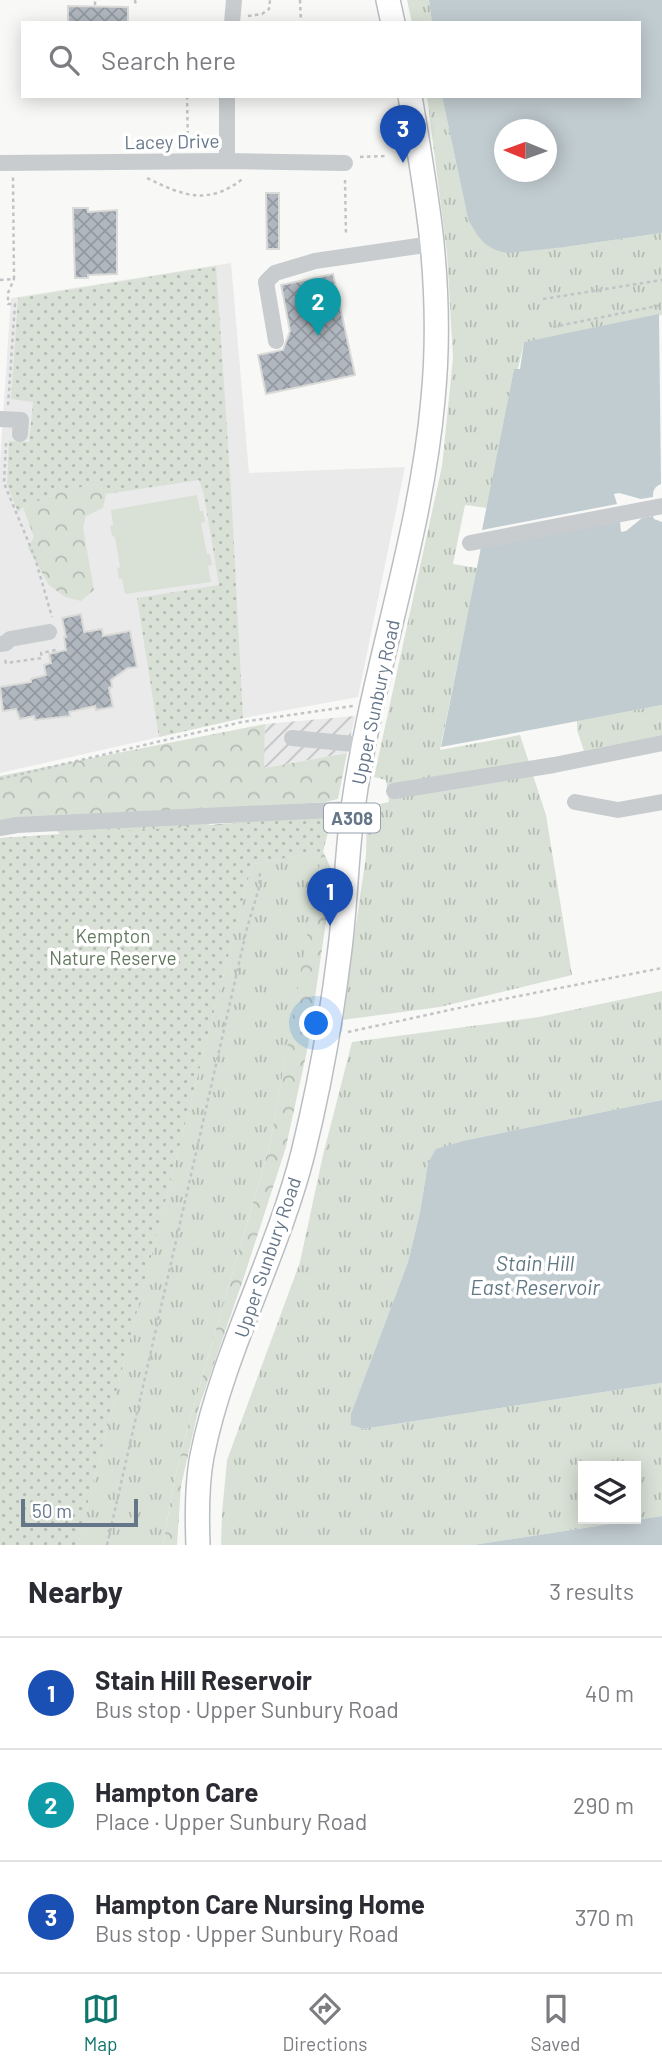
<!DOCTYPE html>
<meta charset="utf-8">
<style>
:root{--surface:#fff;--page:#f2f2f3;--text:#2b2b33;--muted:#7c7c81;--line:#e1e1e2;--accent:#0f766e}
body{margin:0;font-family:Barlow,sans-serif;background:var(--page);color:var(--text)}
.controls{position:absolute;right:21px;bottom:21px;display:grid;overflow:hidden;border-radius:0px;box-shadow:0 4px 18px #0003}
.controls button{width:63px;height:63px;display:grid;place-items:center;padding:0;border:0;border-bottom:2px solid var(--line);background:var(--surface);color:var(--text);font:35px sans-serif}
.compass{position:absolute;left:494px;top:119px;width:63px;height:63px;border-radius:50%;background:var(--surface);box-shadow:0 4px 18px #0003;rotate:271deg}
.scale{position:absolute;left:21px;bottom:18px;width:117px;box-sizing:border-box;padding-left:7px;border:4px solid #657689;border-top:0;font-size:19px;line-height:24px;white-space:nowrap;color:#657689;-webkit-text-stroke:5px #fff;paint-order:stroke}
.you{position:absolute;left:317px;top:1024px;width:24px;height:24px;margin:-18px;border:5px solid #fff;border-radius:50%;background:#1a73e8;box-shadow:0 0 0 10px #1a73e833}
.badge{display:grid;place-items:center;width:46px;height:46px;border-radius:50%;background:var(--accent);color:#fff;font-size:23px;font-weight:700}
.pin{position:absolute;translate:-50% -58px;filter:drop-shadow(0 2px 4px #0008)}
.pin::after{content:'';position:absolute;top:37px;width:24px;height:21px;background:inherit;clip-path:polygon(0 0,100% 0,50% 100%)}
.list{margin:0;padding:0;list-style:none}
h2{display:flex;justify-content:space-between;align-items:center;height:91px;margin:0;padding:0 28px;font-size:30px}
h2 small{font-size:23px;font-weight:400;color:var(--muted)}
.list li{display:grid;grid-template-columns:46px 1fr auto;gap:21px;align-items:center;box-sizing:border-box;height:112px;padding:0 28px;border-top:2px solid var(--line)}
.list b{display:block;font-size:26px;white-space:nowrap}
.list p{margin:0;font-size:23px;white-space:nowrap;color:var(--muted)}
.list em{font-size:23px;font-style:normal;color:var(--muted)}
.icon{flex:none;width:38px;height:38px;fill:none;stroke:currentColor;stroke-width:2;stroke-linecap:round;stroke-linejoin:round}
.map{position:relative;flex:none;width:662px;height:1545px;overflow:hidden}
.search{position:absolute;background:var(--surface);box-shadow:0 4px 18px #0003;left:21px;right:21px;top:21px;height:77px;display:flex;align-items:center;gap:18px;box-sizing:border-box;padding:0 24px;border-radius:0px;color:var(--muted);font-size:26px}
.sheet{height:427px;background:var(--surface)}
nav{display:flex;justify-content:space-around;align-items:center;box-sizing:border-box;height:98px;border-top:2px solid var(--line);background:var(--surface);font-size:19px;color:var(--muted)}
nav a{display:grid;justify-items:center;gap:4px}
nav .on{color:var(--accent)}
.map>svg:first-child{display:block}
.built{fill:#e9eae9}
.industrial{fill:url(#industrial-furrows)}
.grass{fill:url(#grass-tufts);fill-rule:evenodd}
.forest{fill:url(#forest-crowns)}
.park{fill:url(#park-dots)}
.garden{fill:#d9e1d6}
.water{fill:#c1ccd1;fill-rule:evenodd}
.building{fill:url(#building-cross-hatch);stroke:#dadad8;stroke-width:2}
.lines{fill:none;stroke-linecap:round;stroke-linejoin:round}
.highway-casing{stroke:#babdc1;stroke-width:26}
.path{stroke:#c1c3c6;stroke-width:2.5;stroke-dasharray:3.5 3.5;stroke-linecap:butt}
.minor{stroke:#c8cccf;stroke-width:16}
.highway{stroke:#fff;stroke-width:23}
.labels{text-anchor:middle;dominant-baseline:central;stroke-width:7;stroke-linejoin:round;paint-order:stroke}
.shield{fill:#fff;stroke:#939fac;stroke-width:2}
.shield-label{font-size:18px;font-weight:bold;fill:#657689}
.street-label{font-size:19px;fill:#657689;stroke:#fff}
.park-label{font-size:19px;fill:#647a60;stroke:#fff}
.water-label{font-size:21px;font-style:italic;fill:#617884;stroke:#fff}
</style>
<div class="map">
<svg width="662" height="1545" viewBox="0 0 662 1545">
<defs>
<pattern id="industrial-furrows" width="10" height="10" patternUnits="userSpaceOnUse" patternTransform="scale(1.75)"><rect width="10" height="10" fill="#e9eae9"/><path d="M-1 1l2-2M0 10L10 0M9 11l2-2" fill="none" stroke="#c0c2c3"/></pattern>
<pattern id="grass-tufts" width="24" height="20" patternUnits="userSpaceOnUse" patternTransform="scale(1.75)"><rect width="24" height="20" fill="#d9e1d6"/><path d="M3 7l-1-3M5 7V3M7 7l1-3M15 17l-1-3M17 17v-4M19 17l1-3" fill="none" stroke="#b4bbb3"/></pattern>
<pattern id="forest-crowns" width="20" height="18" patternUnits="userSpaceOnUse" patternTransform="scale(1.75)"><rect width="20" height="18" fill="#d9e1d6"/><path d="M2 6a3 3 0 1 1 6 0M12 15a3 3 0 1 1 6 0" fill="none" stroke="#b4bbb3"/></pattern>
<pattern id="park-dots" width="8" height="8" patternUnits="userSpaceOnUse" patternTransform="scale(1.75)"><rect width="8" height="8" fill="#d9e1d6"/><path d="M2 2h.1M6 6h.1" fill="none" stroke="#b4bbb3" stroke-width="1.8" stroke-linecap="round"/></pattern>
<pattern id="building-cross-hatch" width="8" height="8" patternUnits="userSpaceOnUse" patternTransform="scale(1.75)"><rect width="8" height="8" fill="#b0b7be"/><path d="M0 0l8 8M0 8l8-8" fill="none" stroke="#9399a0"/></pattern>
</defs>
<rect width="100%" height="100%" fill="#f8f9f6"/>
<polygon class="built" points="231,263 249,473 405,467 358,697 243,718 0,773 0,461 11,298"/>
<polygon class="industrial" points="355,716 347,753 263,768 265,724"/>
<g class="grass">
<polygon points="407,0 429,0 432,23 412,23"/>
<polygon points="427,96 442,96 468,219 565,247 662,233 662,315 524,342 518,369 514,369 487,508 465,505 453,564 477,568 440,750 520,735 546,815 572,975 440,1007 342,1020 366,856 367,807 389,802 386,780 374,777 442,466 453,358 447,254"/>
<polygon points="662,705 662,735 584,751 577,730 577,721"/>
<polygon points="323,851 270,1144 188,1426 174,1482 163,1545 77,1545 252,864"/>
<path d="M 662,991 L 662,1100 L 467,1140 L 428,1163 L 420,1212 L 408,1262 L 351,1415 L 351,1425 L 363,1429 L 662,1383 L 662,1516 L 473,1545 L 221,1545 L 222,1513 L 227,1460 L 300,1262 L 323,1155 L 352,1042 L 539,1017 ZM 583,1466 L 636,1466 L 636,1519 L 583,1519 Z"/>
</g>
<g class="forest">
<polygon points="96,484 106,494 103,508 86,516 83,528 94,590 81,601 65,597 49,585 28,548 34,537 23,507 62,491"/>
<polygon points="265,724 264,768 347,753 338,799 326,802 214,809 209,825 340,814 328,832 323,851 333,873 308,1046 286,1147 244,1277 199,1407 181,1486 177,1545 163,1545 174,1482 188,1426 270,1144 322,851 252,864 77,1545 0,1545 0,838 60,834 44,819 0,822 0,776"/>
</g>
<g class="park">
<polygon points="216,266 231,489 243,718 159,737 137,598 219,585 204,495 199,480 106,494 96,484 62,491 23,507 18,512 7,484 9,441 29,442 33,402 11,399 18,298"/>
<polygon points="340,814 328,832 323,851 252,864 77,1545 0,1545 0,838 209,826"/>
</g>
<polygon class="garden" points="197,495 200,511 203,511 205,522 201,523 207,554 210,554 212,565 208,566 211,582 125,594 122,579 119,579 117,568 120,567 115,537 112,536 110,526 113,525 111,510"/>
<g class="water">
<path d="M 429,0 L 662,0 L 662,233 L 565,247 L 509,253 C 487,251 478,238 468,219 L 442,96 L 639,96 L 639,23 L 432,23 ZM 504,130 L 546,130 L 546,172 L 504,172 Z"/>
<path d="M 659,314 L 661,484 C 655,487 653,489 653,497 L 641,499 L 619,493 L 614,494 L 617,504 L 482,530 L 514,369 L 520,369 L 524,342 Z"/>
<polygon points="653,516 654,519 662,522 662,705 441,747 481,547 620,521 621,532 626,531 642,518"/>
<polygon points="662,1100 662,1383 363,1429 351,1425 351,1414 408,1262 420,1212 428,1163 436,1149 467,1140"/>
<polygon points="662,1516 662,1545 473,1545"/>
</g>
<g class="building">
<polygon points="68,6 128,7 128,23 68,23"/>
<polygon points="266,193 279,193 279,249 267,249"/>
<polygon points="73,208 88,208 88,212 117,210 117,274 88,275 88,278 75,278"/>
<polygon points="333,274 355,375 266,394 258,355 283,350 290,331 281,285"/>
<polygon points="81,614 84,632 102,629 103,636 130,631 137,667 128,668 111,680 112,687 109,688 113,707 96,710 95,706 69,712 70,716 35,720 34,716 20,719 16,709 3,711 0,687 31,682 31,679 46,675 44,665 51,663 49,654 66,650 64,637 66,637 62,618"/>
</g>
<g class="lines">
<g class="highway-casing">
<g id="highway">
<polyline points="388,0 393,23"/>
<path d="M 198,1545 C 197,1519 197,1482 202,1456 C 223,1351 277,1256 303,1153 C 319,1088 331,1022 339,956 C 346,906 346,857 353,808 C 372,670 421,538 433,399 C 438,348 437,294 432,243 C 427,194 418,145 410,96"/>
</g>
</g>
<g class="path">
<polyline points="135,0 136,7"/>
<polyline points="300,0 301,23"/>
<polyline points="95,5 95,0"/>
<polyline points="248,16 262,14 269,9 270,0"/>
<polyline points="187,96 188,148"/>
<polyline points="360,157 386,156"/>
<path d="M 147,178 C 184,196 208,206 244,178"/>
<polyline points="345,180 346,236"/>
<polyline points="0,280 14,279 13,177"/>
<polyline points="543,299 662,280"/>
<polyline points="553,327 662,305"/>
<polyline points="8,405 15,304 8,304 8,293 14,279"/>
<polyline points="6,443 4,483 35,558 52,617"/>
<polyline points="5,660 6,663 42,658 41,653 56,650 57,647"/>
<polyline points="0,779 242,722 353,706"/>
<polyline points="348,1032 473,1005 662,968"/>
<polyline points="107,1545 247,928 259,888 260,871"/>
</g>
<g class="minor">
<polyline points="232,23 234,0"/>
<polyline points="227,96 227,161"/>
<polyline points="0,163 227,161 345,163"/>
<polyline points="276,341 266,282 275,273 315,261 432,244"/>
<polyline points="0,419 21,420 20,434"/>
<polyline points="470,543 662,506"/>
<polyline points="0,644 6,643 10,639 49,632"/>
<polyline points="292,738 364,745"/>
<polyline points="394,791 554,765 662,743"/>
<polyline points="575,802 618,810 662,802"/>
<polyline points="0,828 17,825 353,809"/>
</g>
<use href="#highway" class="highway"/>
</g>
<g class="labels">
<rect class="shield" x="324" y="803.5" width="56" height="29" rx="5"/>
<g class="shield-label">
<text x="352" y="818">A308</text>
</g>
<g class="street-label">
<text transform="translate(172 141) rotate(-1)">Lacey Drive</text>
<text transform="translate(375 702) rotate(-78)">Upper Sunbury Road</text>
<text transform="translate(267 1257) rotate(-71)">Upper Sunbury Road</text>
</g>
<g class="park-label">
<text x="113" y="935">Kempton<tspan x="113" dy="22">Nature Reserve</tspan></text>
</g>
<g class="water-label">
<text x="535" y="1262">Stain Hill<tspan x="535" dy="24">East Reservoir</tspan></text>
</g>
</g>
</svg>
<div class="controls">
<button><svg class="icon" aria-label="layers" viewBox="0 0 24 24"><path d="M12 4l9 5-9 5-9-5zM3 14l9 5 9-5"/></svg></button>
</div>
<svg class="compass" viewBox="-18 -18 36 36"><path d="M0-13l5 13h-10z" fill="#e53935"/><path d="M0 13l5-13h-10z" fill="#7c7c81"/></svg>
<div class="scale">50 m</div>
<div class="you"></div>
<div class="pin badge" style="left:330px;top:926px;background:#1a4fb4">1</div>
<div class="pin badge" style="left:318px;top:336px;background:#0f9aa8">2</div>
<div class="pin badge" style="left:403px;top:163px;background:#1a4fb4">3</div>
<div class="search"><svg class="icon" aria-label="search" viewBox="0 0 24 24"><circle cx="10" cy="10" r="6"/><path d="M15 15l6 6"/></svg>Search here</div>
</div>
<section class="sheet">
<h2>Nearby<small>3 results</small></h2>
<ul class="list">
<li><span class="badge" style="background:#1a4fb4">1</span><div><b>Stain Hill Reservoir</b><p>Bus stop · Upper Sunbury Road</p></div><em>40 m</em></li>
<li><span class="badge" style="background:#0f9aa8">2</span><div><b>Hampton Care</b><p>Place · Upper Sunbury Road</p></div><em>290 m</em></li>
<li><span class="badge" style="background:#1a4fb4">3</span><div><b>Hampton Care Nursing Home</b><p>Bus stop · Upper Sunbury Road</p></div><em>370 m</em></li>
</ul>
</section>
<nav>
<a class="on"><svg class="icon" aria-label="map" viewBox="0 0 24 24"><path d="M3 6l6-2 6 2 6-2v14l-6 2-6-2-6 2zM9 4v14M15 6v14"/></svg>Map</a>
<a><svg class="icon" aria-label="directions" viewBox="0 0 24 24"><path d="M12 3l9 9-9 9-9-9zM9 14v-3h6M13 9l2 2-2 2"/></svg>Directions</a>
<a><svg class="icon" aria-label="saved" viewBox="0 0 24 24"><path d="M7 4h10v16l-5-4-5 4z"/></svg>Saved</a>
</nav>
